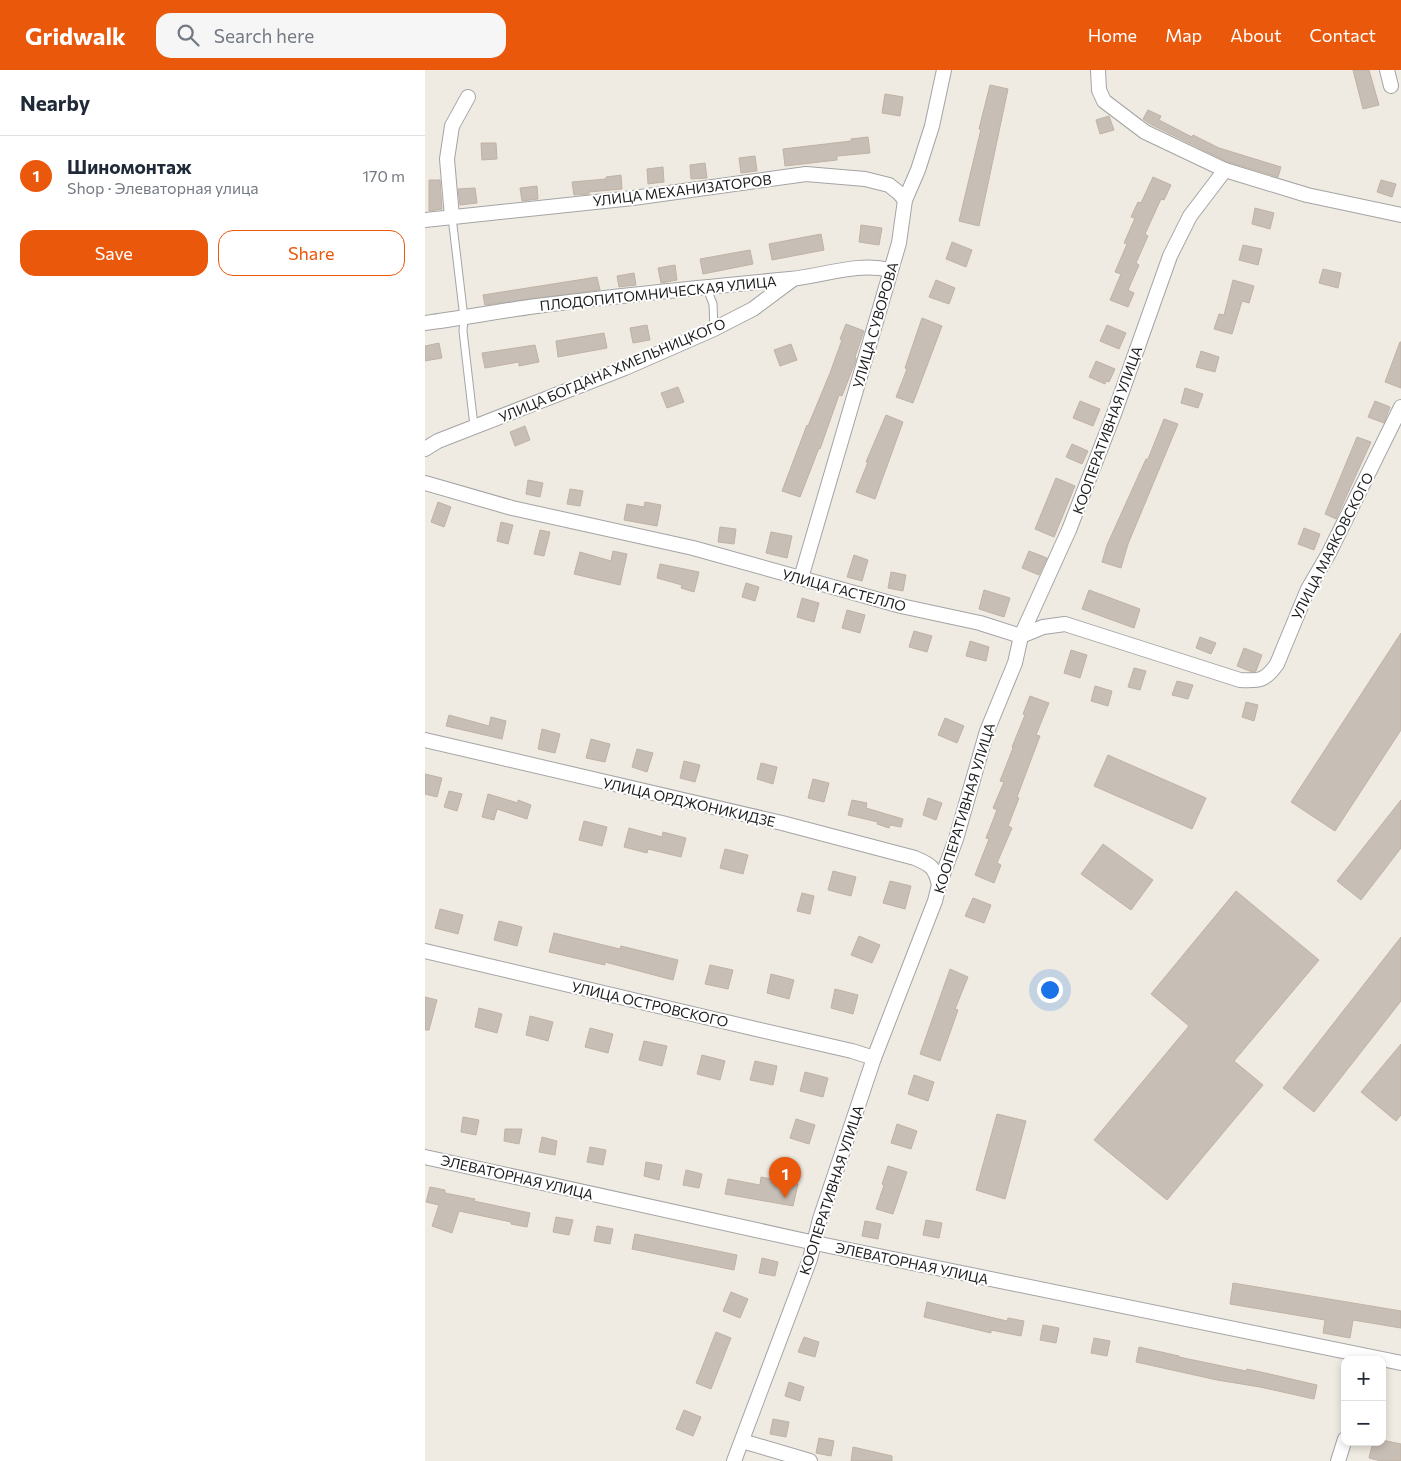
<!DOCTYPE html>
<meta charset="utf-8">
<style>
:root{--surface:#fff;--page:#f6f6f7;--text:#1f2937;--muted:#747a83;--line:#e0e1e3;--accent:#ea580c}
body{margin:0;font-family:Commissioner,sans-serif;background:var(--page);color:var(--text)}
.controls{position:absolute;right:15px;bottom:15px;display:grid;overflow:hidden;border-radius:10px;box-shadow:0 2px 8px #0003}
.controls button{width:45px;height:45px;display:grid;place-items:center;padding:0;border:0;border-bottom:1px solid var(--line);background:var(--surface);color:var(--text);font:25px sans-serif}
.you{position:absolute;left:624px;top:919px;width:18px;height:18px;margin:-12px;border:4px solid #fff;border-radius:50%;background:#1a73e8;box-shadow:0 0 0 8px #1a73e833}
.badge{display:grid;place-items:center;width:32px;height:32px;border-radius:50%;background:var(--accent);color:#fff;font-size:16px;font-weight:700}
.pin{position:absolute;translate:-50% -41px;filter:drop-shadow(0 1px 2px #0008)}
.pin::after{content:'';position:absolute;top:26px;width:18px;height:15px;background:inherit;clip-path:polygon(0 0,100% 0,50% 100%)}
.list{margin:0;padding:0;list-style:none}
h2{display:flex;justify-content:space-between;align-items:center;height:65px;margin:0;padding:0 20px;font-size:21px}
h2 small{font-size:16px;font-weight:400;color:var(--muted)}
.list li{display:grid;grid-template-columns:32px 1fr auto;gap:15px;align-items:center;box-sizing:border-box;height:80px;padding:0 20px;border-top:1px solid var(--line)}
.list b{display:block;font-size:19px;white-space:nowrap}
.list p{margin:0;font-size:16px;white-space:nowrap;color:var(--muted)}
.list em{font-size:16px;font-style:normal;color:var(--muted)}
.actions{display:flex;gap:10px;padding:15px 20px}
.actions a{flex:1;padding:11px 0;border:1px solid var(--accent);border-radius:15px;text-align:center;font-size:18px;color:var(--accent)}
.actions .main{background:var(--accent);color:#fff}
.icon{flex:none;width:28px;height:28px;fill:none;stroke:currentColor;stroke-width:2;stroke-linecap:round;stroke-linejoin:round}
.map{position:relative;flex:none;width:976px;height:1391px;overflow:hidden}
header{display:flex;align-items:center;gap:30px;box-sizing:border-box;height:70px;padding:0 25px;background:var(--accent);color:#fff}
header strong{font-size:24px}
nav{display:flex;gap:28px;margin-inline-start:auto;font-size:18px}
.search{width:350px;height:45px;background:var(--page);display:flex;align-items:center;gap:12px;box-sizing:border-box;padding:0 18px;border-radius:15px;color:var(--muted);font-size:19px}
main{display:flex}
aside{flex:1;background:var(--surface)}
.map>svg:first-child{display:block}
.building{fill:#c7beb5;stroke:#c1b2a4}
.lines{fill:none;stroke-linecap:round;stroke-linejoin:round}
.lane-casing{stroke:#a4a4a4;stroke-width:9}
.street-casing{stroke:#a4a4a4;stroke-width:16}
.lane{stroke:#fff;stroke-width:7}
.street{stroke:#fff;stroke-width:14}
.labels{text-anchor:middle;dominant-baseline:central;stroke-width:4;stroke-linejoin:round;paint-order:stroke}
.street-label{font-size:14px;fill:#1d1d1d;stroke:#fff}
</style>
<header>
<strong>Gridwalk</strong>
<div class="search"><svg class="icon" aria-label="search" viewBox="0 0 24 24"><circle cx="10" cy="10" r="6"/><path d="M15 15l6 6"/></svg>Search here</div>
<nav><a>Home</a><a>Map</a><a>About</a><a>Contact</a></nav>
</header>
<main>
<aside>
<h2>Nearby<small></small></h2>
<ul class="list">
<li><span class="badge">1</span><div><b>Шиномонтаж</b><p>Shop · Элеваторная улица</p></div><em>170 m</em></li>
</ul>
<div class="actions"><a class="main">Save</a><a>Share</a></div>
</aside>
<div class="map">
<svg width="976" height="1391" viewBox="0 0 976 1391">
<rect width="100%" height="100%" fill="#efebe2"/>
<g class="building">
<polygon points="928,0 944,0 954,35 938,39"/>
<polygon points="565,15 583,19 554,156 534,151 556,59 554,59"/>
<polygon points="460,24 478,27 475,46 457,43"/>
<polygon points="723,40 736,46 734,50 767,67 768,65 794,78 856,97 853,107 803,92 725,54 718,49"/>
<polygon points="684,46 689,60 675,64 671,50"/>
<polygon points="443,67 445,83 412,86 412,90 360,96 358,79 426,71 426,69"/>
<polygon points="56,73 71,73 72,89 57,90"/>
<polygon points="330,86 332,101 316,103 314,88"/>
<polygon points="280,93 282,108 266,109 265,95"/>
<polygon points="238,97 239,112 223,114 222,99"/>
<polygon points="196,105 197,119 164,122 164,124 149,125 147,112 181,109 181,107"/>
<polygon points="728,107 746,115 739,130 736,129 720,164 723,166 711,193 714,195 703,220 709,223 703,237 685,230 696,204 690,202 702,174 699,173 710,148 706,147 713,132 716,133"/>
<polygon points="4,110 15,110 17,139 4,141"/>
<polygon points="956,110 971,114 967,127 952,122"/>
<polygon points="112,116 113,129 97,131 95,118"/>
<polygon points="50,118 52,133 35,135 33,119"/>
<polygon points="830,138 849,143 845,159 827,154"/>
<polygon points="436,155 457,158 454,175 434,172"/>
<polygon points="396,164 399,180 347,190 344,174"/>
<polygon points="527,172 547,180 541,197 521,189"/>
<polygon points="818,175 837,179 833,195 814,190"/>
<polygon points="325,180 328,194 278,204 275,189"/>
<polygon points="250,195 252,210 236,213 233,198"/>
<polygon points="898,199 916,203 913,218 894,213"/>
<polygon points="209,203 211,215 194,217 192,206"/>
<polygon points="172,207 175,220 60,235 58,225"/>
<polygon points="511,210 530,218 524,234 504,227"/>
<polygon points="808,210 829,216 824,233 817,231 807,264 789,259 794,244 799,245"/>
<polygon points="497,248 517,256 488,333 471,327 482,299 480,298"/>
<polygon points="421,254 439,261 430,287 431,288 431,290 417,326 414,325 395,379 394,378 375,427 357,421 382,355 383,356 405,303 417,270 415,269"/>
<polygon points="222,255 225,270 208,273 205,258"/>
<polygon points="682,255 701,263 694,279 675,271"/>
<polygon points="179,263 182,278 133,287 131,271"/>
<polygon points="975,272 976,272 976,318 960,312"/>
<polygon points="14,273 17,288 0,291 0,276"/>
<polygon points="366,274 372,290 355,296 349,280"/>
<polygon points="110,275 114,292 94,296 94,292 60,298 57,283"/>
<polygon points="776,281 794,287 790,302 771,297"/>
<polygon points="671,291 690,299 684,312 681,311 680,314 664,307"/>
<polygon points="253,317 259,332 242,338 236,323"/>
<polygon points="760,318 778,324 773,338 756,333"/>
<polygon points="655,331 675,339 668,356 648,348"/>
<polygon points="950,331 965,337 959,353 943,347"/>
<polygon points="461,345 478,352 450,429 431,422 443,392 441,392"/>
<polygon points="739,349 753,354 703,474 696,498 677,492 682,475 721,389 723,389"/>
<polygon points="100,356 105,370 90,376 85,362"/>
<polygon points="932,367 946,372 911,449 900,444"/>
<polygon points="647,374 663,381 657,394 641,387"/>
<polygon points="631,408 650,416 629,467 610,459"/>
<polygon points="103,410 118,413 115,427 101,424"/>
<polygon points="145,419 158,421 155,436 142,434"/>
<polygon points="13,432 26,437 19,457 6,452"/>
<polygon points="220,432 236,435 232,456 199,450 202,434 219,437"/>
<polygon points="76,452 88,455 83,474 72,471"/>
<polygon points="295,457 311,459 309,474 293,472"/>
<polygon points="879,458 895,464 889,480 873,474"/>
<polygon points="115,460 125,462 119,486 109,484"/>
<polygon points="346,462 367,466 362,488 341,483"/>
<polygon points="188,481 202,484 195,515 149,504 155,482 186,491"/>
<polygon points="604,481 622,488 614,505 597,498"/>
<polygon points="429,485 443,490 437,511 422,507"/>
<polygon points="235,494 274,502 269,522 256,518 257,515 232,508"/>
<polygon points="466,502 481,505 478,521 463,518"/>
<polygon points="321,513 334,517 330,531 317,527"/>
<polygon points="559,520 585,528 579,547 554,539"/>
<polygon points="664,520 715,539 709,558 657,539"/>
<polygon points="377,528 394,533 389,552 372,547"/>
<polygon points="422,540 440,545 435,563 417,558"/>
<polygon points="489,561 507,566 502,582 484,577"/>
<polygon points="976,563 976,660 910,761 866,732"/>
<polygon points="775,567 791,573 786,584 771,578"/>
<polygon points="545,571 564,577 561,591 541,586"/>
<polygon points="819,578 837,585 831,601 827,602 812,596"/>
<polygon points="646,580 662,585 655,608 639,603"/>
<polygon points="709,598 721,601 715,620 703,617"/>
<polygon points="752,611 768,615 763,629 747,625"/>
<polygon points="670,616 687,621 683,636 666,631"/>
<polygon points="605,626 624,633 611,665 615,666 592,727 594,728 583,756 587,758 572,793 576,795 569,813 550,805 564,769 561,768 572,740 568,738 579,712 575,711 588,678 587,677 600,645 598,644"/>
<polygon points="821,632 833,635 829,651 817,647"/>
<polygon points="24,645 64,656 66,647 81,651 77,669 21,656"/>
<polygon points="520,648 539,656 532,673 513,665"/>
<polygon points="117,659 135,664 130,683 113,679"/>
<polygon points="166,669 185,674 180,692 161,688"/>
<polygon points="212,679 228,683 222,702 207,697"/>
<polygon points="683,685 781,728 767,759 669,716"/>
<polygon points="259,691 275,695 270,712 255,708"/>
<polygon points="336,693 352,697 348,714 332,709"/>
<polygon points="0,704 17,708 12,727 0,724"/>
<polygon points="388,709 404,713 399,732 383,728"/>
<polygon points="24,721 37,724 32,741 19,737"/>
<polygon points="63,724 93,733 93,730 106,735 102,749 72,739 69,750 57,747"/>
<polygon points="503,728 517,733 511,750 498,745"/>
<polygon points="427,730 442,733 441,738 478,749 476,757 465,755 464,758 452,754 453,752 423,745"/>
<polygon points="976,730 976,778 936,830 912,811"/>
<polygon points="159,751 182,757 177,776 154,770"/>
<polygon points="204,758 237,767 238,762 261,768 256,787 223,779 222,783 199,777"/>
<polygon points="678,774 728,810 706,840 656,804"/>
<polygon points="300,779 323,785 318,804 295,798"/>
<polygon points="408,801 431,807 426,826 403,820"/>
<polygon points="465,811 486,816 480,839 458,833"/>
<polygon points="811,821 894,890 809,991 838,1015 742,1130 669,1070 764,956 726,924"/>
<polygon points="377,823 389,826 385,844 372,841"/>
<polygon points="548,828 566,835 559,853 540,846"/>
<polygon points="15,839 38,845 33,864 10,858"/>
<polygon points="74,851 97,857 92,876 69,870"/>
<polygon points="129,863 195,879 196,876 253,890 248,910 180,892 180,895 124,882"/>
<polygon points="434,866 455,875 447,893 426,885"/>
<polygon points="976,867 976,931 889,1042 858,1018"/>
<polygon points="285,895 308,900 303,919 280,914"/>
<polygon points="525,899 543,907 530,939 533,940 515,991 495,984"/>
<polygon points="346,904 369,910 364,929 342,923"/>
<polygon points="410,919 433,925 428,944 406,938"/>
<polygon points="0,927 12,930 4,960 0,960"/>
<polygon points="54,938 77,944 72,963 50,957"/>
<polygon points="105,946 128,952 123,971 101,965"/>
<polygon points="165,958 188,964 183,983 160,977"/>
<polygon points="219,971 242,976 237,996 214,990"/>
<polygon points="976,974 976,1045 971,1051 936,1022"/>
<polygon points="277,985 300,991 295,1010 272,1004"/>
<polygon points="330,991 352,996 348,1015 325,1010"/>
<polygon points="380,1002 403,1008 398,1027 375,1021"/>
<polygon points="489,1005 509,1012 503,1031 483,1024"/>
<polygon points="572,1044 601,1051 580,1129 551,1120"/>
<polygon points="38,1047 54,1050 51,1065 36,1062"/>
<polygon points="371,1049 390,1055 384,1074 365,1068"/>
<polygon points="472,1054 492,1061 486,1079 466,1073"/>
<polygon points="80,1059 97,1059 94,1074 79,1071"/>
<polygon points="117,1067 132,1071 130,1085 114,1082"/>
<polygon points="165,1077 181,1080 178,1095 162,1092"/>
<polygon points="221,1092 237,1095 234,1110 219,1106"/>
<polygon points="463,1096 482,1102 468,1144 451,1139 459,1115 457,1114"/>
<polygon points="261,1100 277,1104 274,1118 258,1115"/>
<polygon points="336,1107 373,1114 368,1136 300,1124 303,1109 335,1115"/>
<polygon points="5,1117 20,1120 20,1123 50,1129 49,1131 105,1143 102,1157 86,1154 86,1152 34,1141 27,1163 7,1156 14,1135 1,1132"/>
<polygon points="131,1147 148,1150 144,1165 128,1162"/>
<polygon points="501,1150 517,1153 514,1168 498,1165"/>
<polygon points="440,1151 456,1154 453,1169 437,1166"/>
<polygon points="172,1156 188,1159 185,1174 169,1171"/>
<polygon points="210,1164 312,1185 309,1200 207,1179"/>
<polygon points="337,1188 353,1192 350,1206 334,1203"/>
<polygon points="808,1213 976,1241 976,1258 928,1250 925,1268 898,1263 900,1250 805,1234"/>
<polygon points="306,1222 323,1229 315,1248 298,1241"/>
<polygon points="502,1232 582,1251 583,1248 599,1251 596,1266 566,1260 566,1263 499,1247"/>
<polygon points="618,1255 634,1258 631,1273 615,1270"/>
<polygon points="291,1262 306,1268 286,1319 271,1313"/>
<polygon points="379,1267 394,1272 390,1287 373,1282"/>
<polygon points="669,1268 685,1271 682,1286 666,1283"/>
<polygon points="714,1277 754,1286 754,1287 821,1301 822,1299 849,1305 892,1315 889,1329 835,1317 792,1310 711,1292"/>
<polygon points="364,1312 379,1317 375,1331 360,1326"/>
<polygon points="259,1340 276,1347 268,1366 251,1359"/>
<polygon points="348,1349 364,1352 361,1367 345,1364"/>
<polygon points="394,1368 409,1371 406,1386 391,1383"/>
<polygon points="957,1370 976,1374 976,1391 956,1391 944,1388 948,1372 957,1372"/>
<polygon points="428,1377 467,1386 467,1391 426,1391"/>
</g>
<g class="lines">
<g class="lane-casing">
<g id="lane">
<polyline points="27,147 39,248 38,261 49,356"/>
<polyline points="281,216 288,234 289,259"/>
</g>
</g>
<g class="street-casing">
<g id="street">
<polyline points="673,0 674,20 679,31 720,62 800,100 882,125 976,145"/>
<polyline points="962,0 966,16"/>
<polyline points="27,147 22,89 27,56 43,27"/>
<polyline points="0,150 208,128 381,104 440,109 464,115 474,123 480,130"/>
<path d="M 0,253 C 37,248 75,241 112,236 C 196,225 280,217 365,209 C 399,206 431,192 465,200"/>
<polyline points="0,379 13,371 200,298 289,259 328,239 367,210"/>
<path d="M 0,413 L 87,438 L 268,478 L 476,536 L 555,553 L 596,566 L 618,557 L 640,554 L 815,610 C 835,611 840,611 852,594 L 883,519 L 904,483 L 976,337"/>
<polyline points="376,508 474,173 480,130 493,100 507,56 519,0"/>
<path d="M 0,670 L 357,753 L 490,788 C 506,795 510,797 514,815"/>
<polyline points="0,881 331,959 427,981 449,988"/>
<polyline points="0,1087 390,1173 976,1293"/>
<polyline points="317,1371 385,1391"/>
<polyline points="309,1391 385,1189 395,1149 449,988 510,831 514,815 531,769 562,661 590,593 596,566 644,460 689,344 745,186 765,146 800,100"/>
<polyline points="913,1391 920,1369"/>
</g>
</g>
<use href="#lane" class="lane"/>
<use href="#street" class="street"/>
</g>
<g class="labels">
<g class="street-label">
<text transform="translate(257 120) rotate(-7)">УЛИЦА МЕХАНИЗАТОРОВ</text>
<text transform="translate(233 223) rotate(-6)">ПЛОДОПИТОМНИЧЕСКАЯ УЛИЦА</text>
<text transform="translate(450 255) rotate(-74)">УЛИЦА СУВОРОВА</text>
<text transform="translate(187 300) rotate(-23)">УЛИЦА БОГДАНА ХМЕЛЬНИЦКОГО</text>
<text transform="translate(682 360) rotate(-70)">КООПЕРАТИВНАЯ УЛИЦА</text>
<text transform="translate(907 476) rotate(-63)">УЛИЦА МАЯКОВСКОГО</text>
<text transform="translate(419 520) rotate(15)">УЛИЦА ГАСТЕЛЛО</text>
<text transform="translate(264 732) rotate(13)">УЛИЦА ОРДЖОНИКИДЗЕ</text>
<text transform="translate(539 738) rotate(-73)">КООПЕРАТИВНАЯ УЛИЦА</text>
<text transform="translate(225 934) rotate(13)">УЛИЦА ОСТРОВСКОГО</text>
<text transform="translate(92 1107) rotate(13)">ЭЛЕВАТОРНАЯ УЛИЦА</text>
<text transform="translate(406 1120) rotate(-72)">КООПЕРАТИВНАЯ УЛИЦА</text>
<text transform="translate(487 1193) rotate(12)">ЭЛЕВАТОРНАЯ УЛИЦА</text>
</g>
</g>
</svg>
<div class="controls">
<button>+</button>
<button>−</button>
</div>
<div class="you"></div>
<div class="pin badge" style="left:360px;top:1128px">1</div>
</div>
</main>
